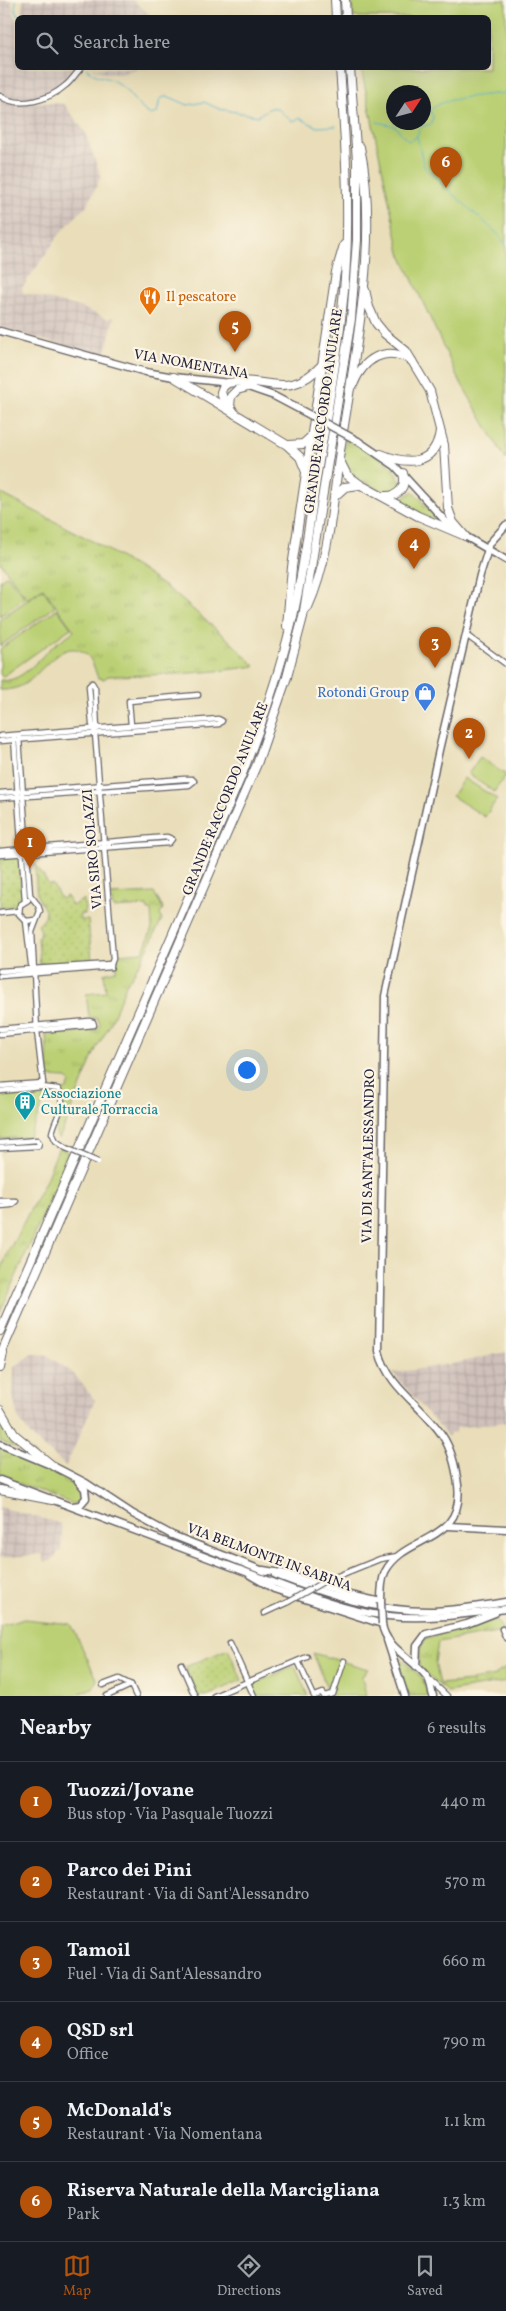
<!DOCTYPE html>
<meta charset="utf-8">
<style>
:root{--surface:#171b24;--page:#242831;--text:#f1f3f6;--muted:#9ea1a6;--line:#363941;--accent:#b45309}
body{margin:0;font-family:Vollkorn,serif;background:var(--page);color:var(--text)}
.compass{position:absolute;left:386px;top:85px;width:45px;height:45px;border-radius:50%;background:var(--surface);box-shadow:0 5px 20px #0002;rotate:54deg}
.you{position:absolute;left:246px;top:1069px;width:18px;height:18px;margin:-12px;border:4px solid #fff;border-radius:50%;background:#1a73e8;box-shadow:0 0 0 8px #1a73e833}
.badge{display:grid;place-items:center;width:32px;height:32px;border-radius:50%;background:var(--accent);color:#fff;font-size:16px;font-weight:700}
.pin{position:absolute;translate:-50% -41px;filter:drop-shadow(0 1px 2px #0008)}
.pin::after{content:'';position:absolute;top:26px;width:18px;height:15px;background:inherit;clip-path:polygon(0 0,100% 0,50% 100%)}
.list{margin:0;padding:0;list-style:none}
h2{display:flex;justify-content:space-between;align-items:center;height:65px;margin:0;padding:0 20px;font-size:21px}
h2 small{font-size:16px;font-weight:400;color:var(--muted)}
.list li{display:grid;grid-template-columns:32px 1fr auto;gap:15px;align-items:center;box-sizing:border-box;height:80px;padding:0 20px;border-top:1px solid var(--line)}
.list b{display:block;font-size:19px;white-space:nowrap}
.list p{margin:0;font-size:16px;white-space:nowrap;color:var(--muted)}
.list em{font-size:16px;font-style:normal;color:var(--muted)}
.icon{flex:none;width:28px;height:28px;fill:none;stroke:currentColor;stroke-width:2;stroke-linecap:round;stroke-linejoin:round}
.map{position:relative;flex:none;width:506px;height:1696px;overflow:hidden}
.search{position:absolute;background:var(--surface);box-shadow:0 5px 20px #0002;left:15px;right:15px;top:15px;height:55px;display:flex;align-items:center;gap:12px;box-sizing:border-box;padding:0 18px;border-radius:8px;color:var(--muted);font-size:19px}
.sheet{height:545px;background:var(--surface)}
nav{display:flex;justify-content:space-around;align-items:center;box-sizing:border-box;height:70px;border-top:1px solid var(--line);background:var(--surface);font-size:14px;color:var(--muted)}
nav a{display:grid;justify-items:center;gap:2px}
nav .on{color:var(--accent)}
.map>svg:first-child{display:block}
.industrial{fill:url(#industrial-grid)}
.grass{fill:url(#grass-tufts);stroke:#6e7958}
.park{fill:#bbd074;stroke:#6e7958;fill-rule:evenodd}
.garden{fill:url(#garden-dots);stroke:#6e7958}
.lines{fill:none;stroke-linecap:round;stroke-linejoin:round}
.stream{stroke:#50b0cf;stroke-width:1}
.street-casing{stroke:#686467;stroke-width:7}
.secondary-casing{stroke:#686467;stroke-width:9}
.highway-casing{stroke:#686467;stroke-width:10}
.street{stroke:#fff;stroke-width:4.5}
.secondary{stroke:#fff;stroke-width:6}
.highway{stroke:#fff;stroke-width:8}
.street-bridge-casing{stroke:#686467;stroke-width:7;stroke-linecap:butt}
.secondary-bridge-casing{stroke:#686467;stroke-width:9;stroke-linecap:butt}
.street-bridge{stroke:#fff;stroke-width:4.5}
.secondary-bridge{stroke:#fff;stroke-width:6}
.labels{text-anchor:middle;dominant-baseline:central;stroke-width:4.5;stroke-linejoin:round;paint-order:stroke}
.food-label{font-size:14px;fill:#c56008;stroke:#fcf5e5;text-anchor:start}
.street-label{font-size:14px;fill:#22223b;stroke:#fcf5e5}
.shop-label{font-size:14px;fill:#366cbe;stroke:#fcf5e5;text-anchor:end}
.culture-label{font-size:14px;fill:#0d838f;stroke:#fcf5e5;text-anchor:start}
</style>
<div class="map">
<svg width="506" height="1696" viewBox="0 0 506 1696">
<defs>
<pattern id="industrial-grid" width="8" height="8" patternUnits="userSpaceOnUse" patternTransform="scale(1.25)"><rect width="8" height="8" fill="#cfc0ba"/><path d="M0 4h8M4 0v8" fill="none" stroke="#b1a5a1"/></pattern>
<pattern id="grass-tufts" width="24" height="20" patternUnits="userSpaceOnUse" patternTransform="scale(1.25)"><rect width="24" height="20" fill="#bbd074"/><path d="M3 7l-1-3M5 7V3M7 7l1-3M15 17l-1-3M17 17v-4M19 17l1-3" fill="none" stroke="#a0b265"/></pattern>
<pattern id="garden-dots" width="8" height="8" patternUnits="userSpaceOnUse" patternTransform="scale(1.25)"><rect width="8" height="8" fill="#bbd074"/><path d="M2 2h.1M6 6h.1" fill="none" stroke="#a0b265" stroke-width="1.8" stroke-linecap="round"/></pattern>
</defs>
<rect width="100%" height="100%" fill="#fcf5e5"/>
<filter id="ink" filterUnits="userSpaceOnUse"><feTurbulence type="fractalNoise" baseFrequency=".02" numOctaves="2"/><feDisplacementMap in="SourceGraphic" scale="10" xChannelSelector="R" yChannelSelector="G"/><feConvolveMatrix kernelMatrix="1 2 1 2 8 2 1 2 1" color-interpolation-filters="sRGB"/></filter>
<filter id="wash" filterUnits="userSpaceOnUse"><feTurbulence type="fractalNoise" baseFrequency=".0096" numOctaves="4" result="noise"/><feDisplacementMap in="SourceGraphic" scale="20" xChannelSelector="R" yChannelSelector="G"/><feGaussianBlur stdDeviation="1.12" result="paint"/><feColorMatrix in="noise" values="0 0 0 0 0 0 0 0 0 0 0 0 0 0 0 0 0 1.4 0 .05"/><feComposite in="paint" operator="in"/></filter>
<g filter="url(#wash)">
<rect width="100%" height="100%" fill="#e9deb9"/>
<g class="industrial">
<polygon points="0,0 11,0 14,15 17,22 18,68 73,68 52,93 34,98 18,99 5,97 0,92"/>
<polygon points="23,0 133,0 152,17 26,17 22,10"/>
<polygon points="92,68 155,68 136,69 120,74 106,73"/>
<polygon points="0,99 16,105 43,102 64,104 85,132 101,177 87,205 62,231 22,288 23,293 80,307 108,319 114,317 104,358 0,327"/>
<polygon points="506,1352 506,1427 505,1422 456,1428 456,1432 450,1433 448,1437 393,1373 452,1364"/>
<polygon points="32,1354 47,1355 74,1374 95,1400 66,1466 32,1437 18,1418 13,1396 14,1367"/>
<polygon points="0,1507 59,1523 62,1528 61,1550 51,1561 45,1562 42,1554 0,1558"/>
</g>
<g class="grass">
<path d="M 346,438 C 364,449 398,463 401,485 L 394,492 L 386,493 L 351,475 L 343,459 Z"/>
<polygon points="413,491 444,526 397,502"/>
<path d="M 0,493 L 96,543 L 138,568 L 174,593 L 232,643 L 255,666 C 206,674 157,675 108,676 L 104,679 L 98,678 C 95,671 94,664 89,657 C 67,633 44,669 29,681 C 20,688 11,690 0,690 L 0,680 C 21,684 38,659 52,647 C 59,641 67,636 74,631 L 43,588 L 27,599 L 0,562 Z"/>
<path d="M 154,893 L 163,908 L 160,915 L 162,919 L 144,956 L 126,985 L 110,1025 L 96,1049 L 59,1139 C 48,1128 71,1108 62,1091 L 68,1088 L 70,1083 L 66,1078 L 49,1077 L 46,1035 L 96,1030 L 99,1028 L 100,1024 L 97,1018 L 89,1017 L 86,994 L 106,992 L 104,973 L 116,970 L 117,954 L 143,952 L 152,928 L 151,910 L 148,910 L 147,906 L 113,908 L 111,895 Z"/>
<polygon points="59,1147 70,1154 0,1313 0,1275 7,1254 45,1182"/>
<polygon points="0,1415 14,1438 36,1456 0,1441"/>
<polygon points="0,1447 38,1463 81,1486 83,1487 83,1501 73,1504 0,1476"/>
<polygon points="496,1619 503,1631 438,1642 435,1662 440,1684 471,1681 473,1685 472,1680 495,1676 495,1674 506,1668 506,1682 447,1692 419,1667 420,1649 426,1638"/>
<polygon points="399,1656 423,1679 428,1696 409,1696 398,1661"/>
</g>
<g class="park">
<path d="M 352,0 L 506,0 L 506,460 L 457,376 L 400,253 L 361,68 L 488,68 L 488,18 L 353,17 ZM 394,92 L 424,92 L 424,122 L 394,122 Z"/>
<polygon points="7,575 25,598 0,616 0,580"/>
<polygon points="43,589 55,607 0,646 0,619"/>
<polygon points="57,609 71,628 2,677 0,674 0,649"/>
<polygon points="480,757 506,775 494,792 468,774"/>
<polygon points="464,778 497,799 485,817 452,796"/>
<polygon points="47,1094 29,1137 0,1139 0,1096"/>
<polygon points="24,1619 71,1624 97,1679 94,1687 74,1696 0,1696 0,1626"/>
<polygon points="313,1653 368,1669 362,1676 366,1696 330,1696"/>
<polygon points="295,1666 308,1696 256,1696 251,1685"/>
</g>
<g class="garden">
<polygon points="19,858 22,896 14,906 0,908 0,859"/>
<path d="M 36,865 L 49,885 L 52,884 L 61,899 L 67,896 L 72,906 L 84,899 L 85,914 L 80,914 L 80,920 L 88,920 L 92,960 L 40,965 L 38,938 L 41,931 L 38,925 C 52,914 43,908 38,898 C 35,890 36,874 36,865 Z"/>
<polygon points="228,1649 242,1680 207,1696 198,1696 185,1667"/>
</g>
<g class="lines">
<g class="stream">
<polyline points="16,0 15,9 19,18"/>
<path d="M 86,68 C 100,81 104,74 117,83 C 130,91 137,108 151,115 L 157,113 L 160,99 L 167,96 L 188,105 L 204,102 L 219,109 L 258,116 C 280,99 276,112 293,121 L 300,118 L 317,127 L 336,126"/>
<path d="M 377,122 L 395,126 L 407,140 L 410,141 L 417,136 L 420,127 L 431,124 L 433,117 L 430,111 C 439,97 489,95 506,93"/>
<polyline points="417,137 424,166 427,171 499,235 506,245"/>
</g>
</g>
</g>
<g filter="url(#ink)">
<g class="lines">
<g class="street-casing">
<g id="street">
<path d="M 0,96 C 20,109 49,100 66,85 C 72,80 76,73 81,68"/>
<polyline points="466,635 506,664"/>
<polyline points="131,725 129,701 198,695"/>
<polyline points="97,729 95,688 92,683 89,686 92,724 95,733 113,959 111,964"/>
<polyline points="0,736 218,719 222,721 219,724 0,741"/>
<polyline points="14,738 25,901"/>
<path d="M 19,738 L 30,895 L 38,905 L 40,911 L 32,932 L 37,1031 L 43,1083 L 41,1087 L 58,1089 C 68,1105 55,1117 52,1133 L 56,1141 L 66,1148"/>
<polyline points="0,793 184,779 192,779 194,781 189,785 0,798"/>
<polyline points="0,851 167,837 172,839 169,843 0,855"/>
<polyline points="28,900 20,905 19,914 26,921 35,920"/>
<polyline points="0,913 19,911"/>
<polyline points="26,921 32,972"/>
<polyline points="0,971 111,964 111,967 0,976"/>
<polyline points="0,1029 89,1021 93,1022 94,1025 0,1034"/>
<polyline points="0,1086 43,1083"/>
<polyline points="0,1091 41,1087"/>
<polyline points="0,1143 37,1140 39,1143 38,1146 0,1148"/>
<polyline points="0,1201 16,1201 11,1205 0,1206"/>
<polyline points="323,1582 380,1559 398,1556"/>
<polyline points="264,1613 288,1602"/>
<polyline points="502,1629 506,1638"/>
<polyline points="230,1643 254,1696"/>
<polyline points="298,1661 314,1696"/>
<polyline points="181,1664 195,1696"/>
<polyline points="430,1680 447,1696"/>
<polyline points="103,1685 119,1679 131,1685"/>
<polyline points="131,1685 136,1696"/>
<polyline points="107,1696 131,1685"/>
<polyline points="214,1696 307,1657"/>
<polyline points="315,1696 323,1693 324,1696"/>
<polyline points="325,1696 333,1694 344,1661"/>
</g>
</g>
<g class="secondary-casing">
<g id="secondary">
<polyline points="0,331 146,372 174,377 230,383"/>
<polyline points="245,386 274,396 310,415"/>
<polyline points="358,441 395,466 448,524 465,536 506,560"/>
<polyline points="0,1444 53,1466 86,1483 133,1514 172,1535 266,1572"/>
<path d="M 0,1480 L 310,1596 C 334,1605 361,1613 388,1616 C 427,1620 467,1614 506,1609"/>
<polyline points="73,1506 80,1505 86,1498 85,1489 78,1481"/>
<polyline points="448,1526 506,1529"/>
<path d="M 263,1570 L 287,1574 L 350,1595 L 381,1602 C 381,1592 381,1581 385,1572 C 404,1534 465,1544 458,1485 C 456,1468 452,1450 442,1435 C 422,1405 388,1388 379,1351 L 385,996 L 439,750 L 480,575 L 490,543 L 506,525"/>
<path d="M 250,1575 L 274,1589 L 382,1624 C 385,1648 415,1660 427,1677 C 431,1682 431,1690 433,1696"/>
<path d="M 276,1575 C 327,1595 378,1612 434,1611 C 458,1610 482,1606 506,1602"/>
<polyline points="387,1640 405,1696"/>
<polyline points="416,1666 417,1646 426,1634 467,1624 495,1613"/>
</g>
</g>
<g class="highway-casing">
<g id="highway">
<polyline points="335,0 336,18"/>
<polyline points="345,0 346,18"/>
<polyline points="365,290 369,307 376,323 385,334 406,351 430,391 444,445 448,508 453,522 465,536"/>
<polyline points="174,377 287,445 300,457 306,472"/>
<path d="M 353,385 C 363,359 386,344 412,361"/>
<path d="M 226,408 L 221,392 L 223,387 L 228,383 C 270,375 286,403 324,363"/>
<polyline points="235,414 230,406 231,396 237,390 248,387"/>
<polyline points="289,445 303,444 313,435"/>
<path d="M 381,454 C 407,465 435,466 440,431"/>
<polyline points="339,459 347,475 361,485 418,516 463,535"/>
<polyline points="335,496 345,487 359,485"/>
<path d="M 385,496 C 399,497 407,486 403,473"/>
<path d="M 308,607 C 329,561 333,501 340,451 C 354,358 380,239 360,147"/>
<polyline points="287,626 292,567 336,272 344,245"/>
<path d="M 0,1331 L 240,779 C 260,729 278,678 291,625 C 303,575 309,524 317,473 C 330,394 346,314 347,233 C 348,178 344,123 340,68"/>
<polyline points="0,1356 257,764 287,677 303,617 351,319 357,240 357,160 350,68"/>
<polyline points="0,1368 3,1353"/>
<polyline points="0,1410 14,1434 53,1466"/>
<polyline points="0,1490 52,1500"/>
</g>
</g>
<use href="#street" class="street"/>
<use href="#secondary" class="secondary"/>
<use href="#highway" class="highway"/>
<g class="street-bridge-casing">
<g id="street-bridge">
<polyline points="66,1148 98,1162"/>
<polyline points="288,1602 323,1582"/>
</g>
</g>
<g class="secondary-bridge-casing">
<g id="secondary-bridge">
<polyline points="310,415 358,441"/>
<polyline points="381,1602 382,1624"/>
</g>
</g>
<use href="#street-bridge" class="street-bridge"/>
<use href="#secondary-bridge" class="secondary-bridge"/>
</g>
</g>
<defs>
<g id="restaurant-pin" transform="scale(1.125)"><path d="M0 17L-7.5 6A9.5 9.5 0 1 1 7.5 6Z" fill="#e8710a" stroke="#fcf5e5"/><path d="M-5-6h1v4h1v-4h1v4h1v-4h1v5L-1.5 .5V6h-2V.5L-5-1ZM5-6V6H3V1.5H1.5Q1.5-4 5-6Z" fill="#fff"/></g>
<g id="shop-pin" transform="scale(1.125)"><path d="M0 17L-7.5 6A9.5 9.5 0 1 1 7.5 6Z" fill="#3f7fe0" stroke="#fcf5e5"/><path d="M-5-2.5h2.3a2.7 3.5 0 0 1 5.4 0H5L5.5 6h-11ZM-1.5-2.5h3a1.5 2.3 0 0 0-3 0Z" fill="#fff"/></g>
<g id="building-pin" transform="scale(1.125)"><path d="M0 17L-7.5 6A9.5 9.5 0 1 1 7.5 6Z" fill="#0f9aa8" stroke="#fcf5e5"/><path d="M-4-6H4V6H1V3H-1V6H-4ZM-2.5-4.3h1.7v1.8h-1.7ZM.8-4.3h1.7v1.8H.8ZM-2.5-1h1.7V.8h-1.7ZM.8-1h1.7V.8H.8Z" fill="#fff"/></g>
</defs>
<g fill-rule="evenodd">
<use href="#restaurant-pin" x="150" y="297"/>
<use href="#shop-pin" x="425" y="693"/>
<use href="#building-pin" x="25" y="1102"/>
</g>
<g class="labels">
<g class="food-label">
<text x="166" y="297">Il pescatore</text>
</g>
<g class="street-label">
<text transform="translate(191 365) rotate(10)">VIA NOMENTANA</text>
<text transform="translate(324 411) rotate(-82)">GRANDE RACCORDO ANULARE</text>
<text transform="translate(226 799) rotate(-68)">GRANDE RACCORDO ANULARE</text>
<text transform="translate(93 849) rotate(-95)">VIA SIRO SOLAZZI</text>
<text transform="translate(369 1156) rotate(-89)">VIA DI SANT'ALESSANDRO</text>
<text transform="translate(269 1558) rotate(20)">VIA BELMONTE IN SABINA</text>
</g>
<g class="shop-label">
<text x="409" y="693">Rotondi Group</text>
</g>
<g class="culture-label">
<text x="41" y="1094">Associazione<tspan x="41" dy="16">Culturale Torraccia</tspan></text>
</g>
</g>
</svg>
<svg class="compass" viewBox="-18 -18 36 36"><path d="M0-13l5 13h-10z" fill="#e53935"/><path d="M0 13l5-13h-10z" fill="#9ea1a6"/></svg>
<div class="you"></div>
<div class="pin badge" style="left:30px;top:868px">1</div>
<div class="pin badge" style="left:469px;top:759px">2</div>
<div class="pin badge" style="left:435px;top:668px">3</div>
<div class="pin badge" style="left:414px;top:569px">4</div>
<div class="pin badge" style="left:235px;top:352px">5</div>
<div class="pin badge" style="left:446px;top:188px">6</div>
<div class="search"><svg class="icon" aria-label="search" viewBox="0 0 24 24"><circle cx="10" cy="10" r="6"/><path d="M15 15l6 6"/></svg>Search here</div>
</div>
<section class="sheet">
<h2>Nearby<small>6 results</small></h2>
<ul class="list">
<li><span class="badge">1</span><div><b>Tuozzi/Jovane</b><p>Bus stop · Via Pasquale Tuozzi</p></div><em>440 m</em></li>
<li><span class="badge">2</span><div><b>Parco dei Pini</b><p>Restaurant · Via di Sant'Alessandro</p></div><em>570 m</em></li>
<li><span class="badge">3</span><div><b>Tamoil</b><p>Fuel · Via di Sant'Alessandro</p></div><em>660 m</em></li>
<li><span class="badge">4</span><div><b>QSD srl</b><p>Office</p></div><em>790 m</em></li>
<li><span class="badge">5</span><div><b>McDonald's</b><p>Restaurant · Via Nomentana</p></div><em>1.1 km</em></li>
<li><span class="badge">6</span><div><b>Riserva Naturale della Marcigliana</b><p>Park</p></div><em>1.3 km</em></li>
</ul>
</section>
<nav>
<a class="on"><svg class="icon" aria-label="map" viewBox="0 0 24 24"><path d="M3 6l6-2 6 2 6-2v14l-6 2-6-2-6 2zM9 4v14M15 6v14"/></svg>Map</a>
<a><svg class="icon" aria-label="directions" viewBox="0 0 24 24"><path d="M12 3l9 9-9 9-9-9zM9 14v-3h6M13 9l2 2-2 2"/></svg>Directions</a>
<a><svg class="icon" aria-label="saved" viewBox="0 0 24 24"><path d="M7 4h10v16l-5-4-5 4z"/></svg>Saved</a>
</nav>
